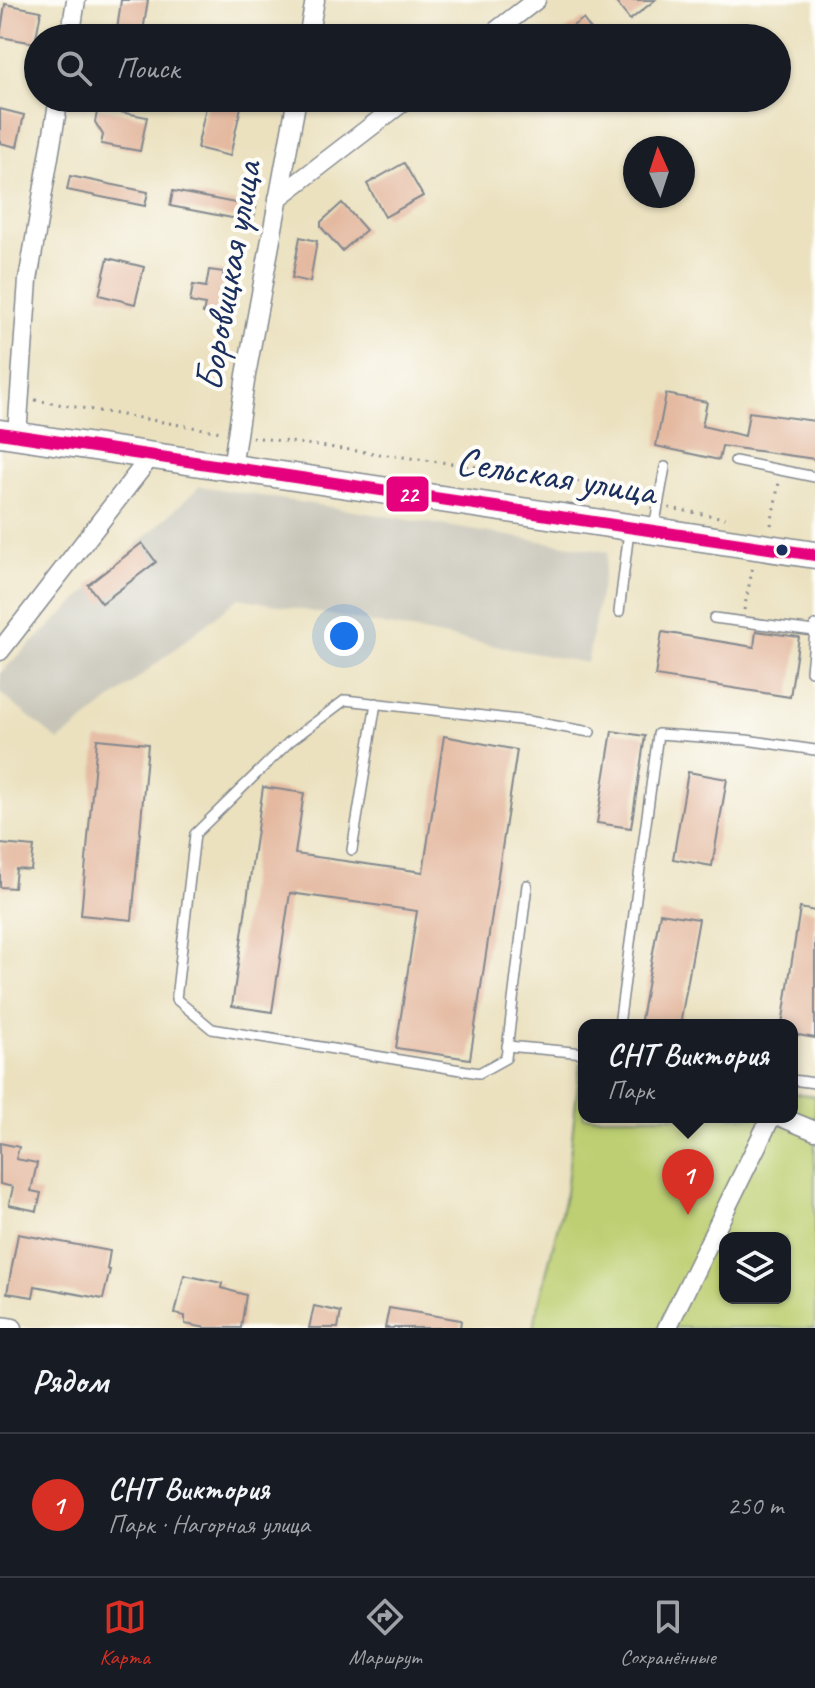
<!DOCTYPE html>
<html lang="ru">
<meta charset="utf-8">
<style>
:root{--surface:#171b24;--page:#242831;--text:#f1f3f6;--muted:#9ea1a6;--line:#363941;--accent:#d93025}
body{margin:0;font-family:Caveat,sans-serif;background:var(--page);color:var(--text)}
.controls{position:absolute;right:24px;bottom:24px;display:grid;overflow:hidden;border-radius:16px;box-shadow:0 2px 6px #0004}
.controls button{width:72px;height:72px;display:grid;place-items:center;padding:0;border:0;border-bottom:2px solid var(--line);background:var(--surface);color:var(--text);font:40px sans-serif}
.compass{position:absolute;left:623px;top:136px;width:72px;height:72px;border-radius:50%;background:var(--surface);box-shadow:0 2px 6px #0004;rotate:357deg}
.you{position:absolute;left:344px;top:636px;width:28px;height:28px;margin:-20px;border:6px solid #fff;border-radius:50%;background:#1a73e8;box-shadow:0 0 0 12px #1a73e833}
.badge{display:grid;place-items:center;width:52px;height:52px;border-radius:50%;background:var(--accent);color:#fff;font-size:26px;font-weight:700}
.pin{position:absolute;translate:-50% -66px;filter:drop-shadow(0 2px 4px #0008)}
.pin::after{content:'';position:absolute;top:42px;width:28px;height:24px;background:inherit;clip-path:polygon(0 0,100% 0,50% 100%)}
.popup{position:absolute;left:578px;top:1019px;width:220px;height:104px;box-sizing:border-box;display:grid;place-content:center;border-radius:16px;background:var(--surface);filter:drop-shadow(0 2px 6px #0005);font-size:26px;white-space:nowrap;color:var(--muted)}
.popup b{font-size:30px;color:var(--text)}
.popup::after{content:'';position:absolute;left:50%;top:100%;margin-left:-16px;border:16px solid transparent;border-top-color:var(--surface)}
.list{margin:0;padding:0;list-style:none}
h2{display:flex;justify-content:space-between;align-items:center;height:104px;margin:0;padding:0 32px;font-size:34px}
h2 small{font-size:26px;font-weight:400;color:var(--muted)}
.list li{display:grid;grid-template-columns:52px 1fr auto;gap:24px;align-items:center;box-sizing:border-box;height:144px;padding:0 32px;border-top:2px solid var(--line)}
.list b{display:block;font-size:30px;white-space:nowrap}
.list p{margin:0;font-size:26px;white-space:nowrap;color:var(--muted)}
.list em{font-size:26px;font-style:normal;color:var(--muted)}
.icon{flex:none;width:44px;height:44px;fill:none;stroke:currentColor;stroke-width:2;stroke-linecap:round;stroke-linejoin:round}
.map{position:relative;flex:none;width:815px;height:1328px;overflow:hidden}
.search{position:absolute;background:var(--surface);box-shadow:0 2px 6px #0004;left:24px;right:24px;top:24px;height:88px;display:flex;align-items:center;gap:20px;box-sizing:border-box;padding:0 28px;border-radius:44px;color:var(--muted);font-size:30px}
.sheet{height:248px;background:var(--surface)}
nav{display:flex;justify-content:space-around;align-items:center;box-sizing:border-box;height:112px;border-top:2px solid var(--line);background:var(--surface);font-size:22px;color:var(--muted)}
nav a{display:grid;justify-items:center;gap:4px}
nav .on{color:var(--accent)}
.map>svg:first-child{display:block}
.industrial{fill:#c7c5b8}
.green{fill:#bdcf72;stroke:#6c7f68;stroke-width:2;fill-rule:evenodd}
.building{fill:#e4b9a0}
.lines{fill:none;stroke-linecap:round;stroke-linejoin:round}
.lane-casing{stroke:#83888e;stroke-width:12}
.street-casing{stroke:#83888e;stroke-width:21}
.secondary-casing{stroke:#83888e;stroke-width:29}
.path{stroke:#83888e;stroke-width:3;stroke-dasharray:2 6;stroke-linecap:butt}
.lane{stroke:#fff;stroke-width:9}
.street{stroke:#fff;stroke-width:18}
.secondary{stroke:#fff;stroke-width:26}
.bus-1-casing{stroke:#fdfcf7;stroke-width:18}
.bus-1{stroke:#e5007d;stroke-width:12}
.bus-dot{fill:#1b2f5e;stroke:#fdfcf7;stroke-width:3}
.labels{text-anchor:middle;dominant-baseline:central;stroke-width:8;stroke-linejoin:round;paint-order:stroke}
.street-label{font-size:40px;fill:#1b2f5e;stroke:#fdfcf7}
.line-badge{stroke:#fdfcf7;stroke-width:3}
.badge-label{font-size:22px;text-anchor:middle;font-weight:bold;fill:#fff}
</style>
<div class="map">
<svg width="815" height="1328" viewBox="0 0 815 1328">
<rect width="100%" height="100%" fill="#fdfcf7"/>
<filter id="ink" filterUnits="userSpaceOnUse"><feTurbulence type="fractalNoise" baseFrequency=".0125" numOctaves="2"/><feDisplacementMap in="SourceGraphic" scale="16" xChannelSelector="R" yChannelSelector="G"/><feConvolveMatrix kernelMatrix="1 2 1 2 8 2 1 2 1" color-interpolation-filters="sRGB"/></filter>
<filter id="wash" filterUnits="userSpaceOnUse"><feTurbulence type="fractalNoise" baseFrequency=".006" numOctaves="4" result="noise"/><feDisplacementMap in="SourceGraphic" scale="32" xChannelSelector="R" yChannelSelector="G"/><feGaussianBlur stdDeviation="1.8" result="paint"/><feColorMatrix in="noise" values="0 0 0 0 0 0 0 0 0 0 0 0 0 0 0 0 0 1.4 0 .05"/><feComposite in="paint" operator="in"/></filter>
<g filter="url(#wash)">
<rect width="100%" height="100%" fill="#ebe1bf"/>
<polygon class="industrial" points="200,486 608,552 587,663 239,598 59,741 0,693 0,673"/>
<path class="green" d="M 580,1064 L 584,1065 L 584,1117 L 792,1117 L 792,1093 L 815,1096 L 815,1328 L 533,1328 L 566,1192 ZM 725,1238 L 785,1238 L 785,1298 L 725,1298 Z"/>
<g id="blocks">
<g class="building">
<polygon points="121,0 148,0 142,38 116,38"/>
<polygon points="614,0 655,0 630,20"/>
<polygon points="5,4 41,11 35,43 0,37"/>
<polygon points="583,19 597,38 555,38"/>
<polygon points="208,98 243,98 230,156 197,148"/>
<polygon points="98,108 147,117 140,151 101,144 103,135 95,122"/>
<polygon points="0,109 24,115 17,147 0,143"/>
<polygon points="404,163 423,196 385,217 367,184"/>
<polygon points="70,176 148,192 145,206 67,190"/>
<polygon points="173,191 256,207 253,222 170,206"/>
<polygon points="342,203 366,230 342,251 321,227 321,222"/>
<polygon points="300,237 317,241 310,282 292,278"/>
<polygon points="108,258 144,267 135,304 99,295"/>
<polygon points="209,270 224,272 222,281 236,283 230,317 203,313 205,305 190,302 193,285 206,287"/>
<polygon points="666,394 707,402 702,426 745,436 749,412 815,421 815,459 722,446 719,460 656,446"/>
<polygon points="142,543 156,562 102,603 88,585"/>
<polygon points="756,631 799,637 790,697 655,676 662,632 754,647"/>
<polygon points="612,731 645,736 631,828 597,823"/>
<polygon points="444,736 517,750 470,1059 396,1048 417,911 290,893 272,1012 232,1006 263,787 304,793 295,854 423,872"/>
<polygon points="97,739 148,744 132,920 81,915"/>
<polygon points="688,772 727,779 712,866 673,859"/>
<polygon points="0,844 34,847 31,870 16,869 14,888 0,887"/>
<polygon points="800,908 815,911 815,1038 792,1034 792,1025 782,1025"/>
<polygon points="660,913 699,919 680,1025 640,1025"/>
<polygon points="0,1143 19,1147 16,1159 37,1163 31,1191 41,1193 37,1211 9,1205 13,1187 0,1184"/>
<polygon points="18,1234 110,1251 107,1269 110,1270 103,1299 35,1286 33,1297 7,1293"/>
<polygon points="184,1275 222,1283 221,1288 246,1295 241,1328 206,1328 185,1324 185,1316 175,1314"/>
<polygon points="314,1306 341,1312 338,1328 309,1328"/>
<polygon points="389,1308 461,1320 460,1328 385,1328"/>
</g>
</g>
</g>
<g filter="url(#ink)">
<use href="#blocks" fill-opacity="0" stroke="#83888e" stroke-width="2"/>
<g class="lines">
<g class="lane-casing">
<g id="lane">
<polyline points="735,461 815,477"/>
<polyline points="654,528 665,467"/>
<polyline points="619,612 629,531"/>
<polyline points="714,618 814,631 815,625"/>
<polyline points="815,631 811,671 815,671"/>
<polyline points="352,850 376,703"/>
<polyline points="527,885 506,1058 479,1073 212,1029 176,999 195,834 289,742 345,700 528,721 590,732"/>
<polyline points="619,1025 658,734 746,740 815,750"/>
<polyline points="507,1046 584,1053"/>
<polyline points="792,1080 815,1083"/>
</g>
</g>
<g class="street-casing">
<g id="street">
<polyline points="70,38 76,0"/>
<polyline points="308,38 315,0"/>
<polyline points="487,38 536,0"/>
<polyline points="278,198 408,98"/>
<polyline points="17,435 28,280 59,98"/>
<polyline points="232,468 246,375 297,98"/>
<polyline points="0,651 151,456"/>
<polyline points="781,1117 815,1131"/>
<polyline points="0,1326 13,1328"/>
<polyline points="667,1328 771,1117"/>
</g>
</g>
<g class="secondary-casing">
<polyline id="secondary" points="0,433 815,555"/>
</g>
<g class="path">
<polyline points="35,400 221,432"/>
<polyline points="252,437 569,479 647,501"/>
<polyline points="669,508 725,518"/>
<polyline points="771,525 779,482"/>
<polyline points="744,610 753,566"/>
</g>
<use href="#lane" class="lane"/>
<use href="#street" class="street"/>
<use href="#secondary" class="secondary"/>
<g class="bus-1-casing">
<polyline id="bus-1" points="0,433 815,555"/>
</g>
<use href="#bus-1" class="bus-1"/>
</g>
</g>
<circle class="bus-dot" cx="782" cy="550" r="7"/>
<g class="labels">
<g class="street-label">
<text transform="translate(228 276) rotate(-80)">Боровицкая улица</text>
<text transform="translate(556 476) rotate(9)">Сельская улица</text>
</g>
</g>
<rect class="line-badge" x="385" y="475" width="45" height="38" rx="8" fill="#e5007d"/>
<g class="badge-label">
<text x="408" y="502">22</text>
</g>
</svg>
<div class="controls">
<button><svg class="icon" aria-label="layers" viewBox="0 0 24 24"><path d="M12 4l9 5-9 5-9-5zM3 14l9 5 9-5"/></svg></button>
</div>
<svg class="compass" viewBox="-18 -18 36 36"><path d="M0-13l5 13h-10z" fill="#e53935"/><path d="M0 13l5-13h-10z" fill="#9ea1a6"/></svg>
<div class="you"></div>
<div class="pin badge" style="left:688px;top:1215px">1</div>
<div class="popup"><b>СНТ Виктория</b>Парк</div>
<div class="search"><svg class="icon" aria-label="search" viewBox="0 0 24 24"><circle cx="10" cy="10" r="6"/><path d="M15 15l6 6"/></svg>Поиск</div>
</div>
<section class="sheet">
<h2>Рядом<small></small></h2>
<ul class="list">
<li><span class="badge">1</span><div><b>СНТ Виктория</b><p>Парк · Нагорная улица</p></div><em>250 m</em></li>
</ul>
</section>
<nav>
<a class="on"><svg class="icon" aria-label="map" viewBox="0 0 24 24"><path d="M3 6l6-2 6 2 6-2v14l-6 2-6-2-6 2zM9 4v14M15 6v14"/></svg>Карта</a>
<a><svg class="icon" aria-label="directions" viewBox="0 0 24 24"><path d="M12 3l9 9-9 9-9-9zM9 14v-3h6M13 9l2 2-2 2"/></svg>Маршрут</a>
<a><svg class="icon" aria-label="saved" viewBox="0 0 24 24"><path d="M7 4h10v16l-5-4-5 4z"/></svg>Сохранённые</a>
</nav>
